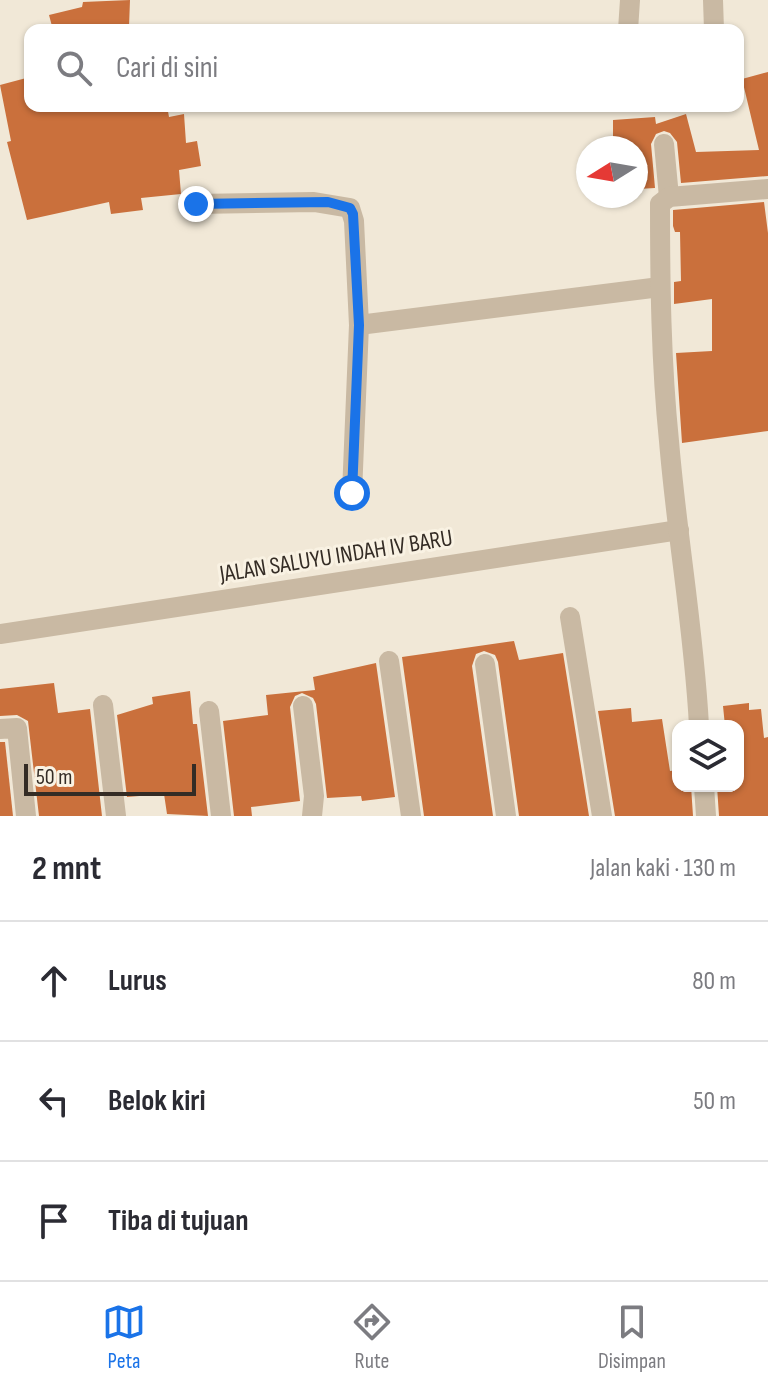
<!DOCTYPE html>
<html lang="id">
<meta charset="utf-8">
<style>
:root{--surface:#fff;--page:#f2f2f3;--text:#2b2b33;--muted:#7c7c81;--line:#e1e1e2;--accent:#1a73e8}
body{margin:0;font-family:"Sofia Sans Condensed",sans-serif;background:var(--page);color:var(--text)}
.controls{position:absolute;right:24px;bottom:24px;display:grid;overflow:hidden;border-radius:16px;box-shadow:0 2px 6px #0004}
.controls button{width:72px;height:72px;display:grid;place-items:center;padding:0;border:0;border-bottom:2px solid var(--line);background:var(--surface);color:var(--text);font:40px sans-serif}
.compass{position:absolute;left:576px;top:136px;width:72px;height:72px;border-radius:50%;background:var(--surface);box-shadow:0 2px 6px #0004;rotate:259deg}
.scale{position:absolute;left:24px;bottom:20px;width:172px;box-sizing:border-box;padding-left:8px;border:4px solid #342c25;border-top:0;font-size:22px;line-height:28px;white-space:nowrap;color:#342c25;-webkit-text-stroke:6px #f9f2e3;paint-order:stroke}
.stop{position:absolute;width:24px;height:24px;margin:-18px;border:6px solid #1a73e8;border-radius:50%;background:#fff}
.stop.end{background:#1a73e8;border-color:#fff;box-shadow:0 2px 8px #0008}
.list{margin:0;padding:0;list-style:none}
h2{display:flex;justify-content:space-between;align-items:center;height:104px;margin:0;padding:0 32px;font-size:34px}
h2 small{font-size:26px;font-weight:400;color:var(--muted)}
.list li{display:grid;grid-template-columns:52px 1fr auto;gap:24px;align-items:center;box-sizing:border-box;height:120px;padding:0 32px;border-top:2px solid var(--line)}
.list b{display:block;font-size:30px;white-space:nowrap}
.list em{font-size:26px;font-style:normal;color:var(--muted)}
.icon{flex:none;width:44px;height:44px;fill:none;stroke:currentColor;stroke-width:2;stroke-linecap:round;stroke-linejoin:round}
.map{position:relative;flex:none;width:768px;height:816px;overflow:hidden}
.search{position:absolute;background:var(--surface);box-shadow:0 2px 6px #0004;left:24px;right:24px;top:24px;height:88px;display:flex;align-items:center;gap:20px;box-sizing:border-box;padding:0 28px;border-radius:16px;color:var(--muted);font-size:30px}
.sheet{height:464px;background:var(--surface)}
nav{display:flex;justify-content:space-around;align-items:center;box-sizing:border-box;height:112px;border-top:2px solid var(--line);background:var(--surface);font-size:22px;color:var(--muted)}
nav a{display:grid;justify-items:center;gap:4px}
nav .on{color:var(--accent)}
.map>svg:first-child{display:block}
.building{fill:#ca703c}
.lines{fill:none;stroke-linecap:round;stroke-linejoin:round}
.minor{stroke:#c9b9a3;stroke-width:20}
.route{stroke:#1a73e8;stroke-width:10}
.labels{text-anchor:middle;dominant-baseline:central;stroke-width:6;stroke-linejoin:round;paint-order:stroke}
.street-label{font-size:24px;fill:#342c25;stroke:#f9f2e3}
</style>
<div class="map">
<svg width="768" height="816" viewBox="0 0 768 816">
<rect width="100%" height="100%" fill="#f1e8d7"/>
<g class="building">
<polygon points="130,0 129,27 124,30 53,30 49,15 82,7 83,2"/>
<polygon points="768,72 768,176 681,183 677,142 670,133 664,131 656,134 651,144 655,188 638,189 636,148 613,148 613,120 655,117 656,124 686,114 696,152 759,150 742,79"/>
<polygon points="30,77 30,106 167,106 169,117 184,114 186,143 197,141 201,166 179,170 181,194 141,198 143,210 111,214 109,202 27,220 7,142 11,141 0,85"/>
<polygon points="764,202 768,233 768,431 682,443 676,353 712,351 712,299 674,304 674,282 681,281 680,232 675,232 673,226 673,210"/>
<polygon points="514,641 519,660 563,653 589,816 519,816 498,662 495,655 484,651 476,654 472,666 493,816 424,816 402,657"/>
<polygon points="376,663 395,797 362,801 361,796 327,798 316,704 313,698 302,693 295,696 290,707 300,801 251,807 252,816 234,816 223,721 268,715 266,695 315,690 313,677"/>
<polygon points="54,683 58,713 90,709 102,816 39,816 28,721 17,715 0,716 0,689"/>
<polygon points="190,691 193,724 197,724 208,816 167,814 164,794 127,797 117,715 153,704 152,697"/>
<polygon points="749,703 749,710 761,709 764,738 768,737 768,816 719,816 717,786 738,786 738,726 725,726 723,706"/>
<polygon points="631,708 632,722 662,719 670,771 678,770 678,786 691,786 693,816 615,816 598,711"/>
<polygon points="0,742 5,742 13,816 0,816"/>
</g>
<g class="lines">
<g class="minor">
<polyline points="713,0 714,30"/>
<polyline points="628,30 630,0"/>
<polyline points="664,144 669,197"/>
<polyline points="196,204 314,202 350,208 354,221 359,325 660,287"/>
<polyline points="352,493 359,325"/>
<polyline points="570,617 602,816"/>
<polyline points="0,634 679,530"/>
<polyline points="389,661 411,816"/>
<polyline points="485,664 506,816"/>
<polyline points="103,705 116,816"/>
<polyline points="303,706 314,796 312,816"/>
<polyline points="209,711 221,816"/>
<path d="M 699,726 C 694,629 677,538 669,441 C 661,363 660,283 660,204 L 669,197 L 768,189"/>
<polyline points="0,729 17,728 26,816"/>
<polyline points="704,786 706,816"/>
</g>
</g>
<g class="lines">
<polyline class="route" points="196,204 328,202 350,208 353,214 359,325 352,493"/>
</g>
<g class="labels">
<g class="street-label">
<text transform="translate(336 556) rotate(-9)">JALAN SALUYU INDAH IV BARU</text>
</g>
</g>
</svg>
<div class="controls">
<button><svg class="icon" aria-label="layers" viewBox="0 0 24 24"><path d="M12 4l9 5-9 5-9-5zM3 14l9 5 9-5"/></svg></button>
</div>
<svg class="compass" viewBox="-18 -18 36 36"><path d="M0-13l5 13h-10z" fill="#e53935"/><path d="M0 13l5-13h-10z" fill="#7c7c81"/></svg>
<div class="scale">50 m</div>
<div class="stop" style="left:352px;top:493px"></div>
<div class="stop end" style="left:196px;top:204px"></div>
<div class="search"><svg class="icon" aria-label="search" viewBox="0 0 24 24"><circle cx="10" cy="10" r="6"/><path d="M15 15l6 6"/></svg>Cari di sini</div>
</div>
<section class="sheet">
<h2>2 mnt<small>Jalan kaki · 130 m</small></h2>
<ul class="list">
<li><svg class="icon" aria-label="ahead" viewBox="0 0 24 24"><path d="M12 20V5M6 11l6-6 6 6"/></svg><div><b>Lurus</b></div><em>80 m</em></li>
<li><svg class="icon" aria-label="left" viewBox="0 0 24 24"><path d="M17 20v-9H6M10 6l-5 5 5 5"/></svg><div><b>Belok kiri</b></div><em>50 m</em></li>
<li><svg class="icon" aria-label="arrive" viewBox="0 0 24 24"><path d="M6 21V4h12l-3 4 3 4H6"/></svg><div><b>Tiba di tujuan</b></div></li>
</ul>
</section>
<nav>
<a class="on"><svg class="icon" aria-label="map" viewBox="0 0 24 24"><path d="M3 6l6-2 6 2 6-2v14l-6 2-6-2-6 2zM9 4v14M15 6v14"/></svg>Peta</a>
<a><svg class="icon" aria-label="directions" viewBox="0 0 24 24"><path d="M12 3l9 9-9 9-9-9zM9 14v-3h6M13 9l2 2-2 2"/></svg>Rute</a>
<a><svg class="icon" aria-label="saved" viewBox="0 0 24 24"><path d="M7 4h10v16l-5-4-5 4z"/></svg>Disimpan</a>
</nav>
